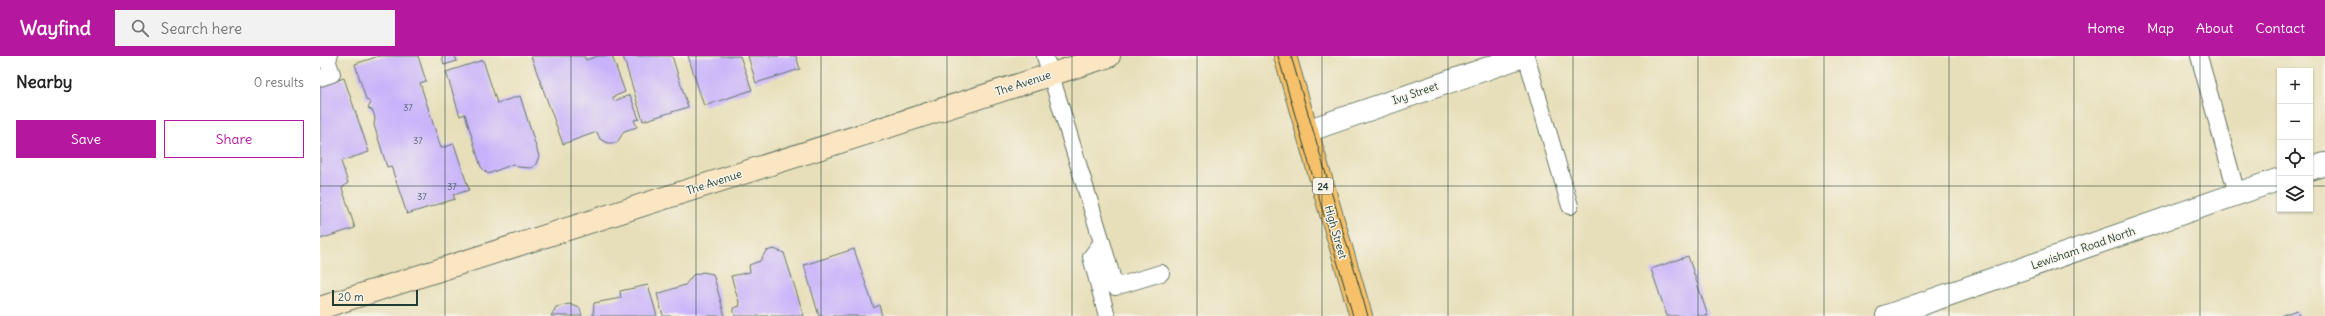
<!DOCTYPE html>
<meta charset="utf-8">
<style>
:root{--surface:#fff;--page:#f2f2f2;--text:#222;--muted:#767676;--line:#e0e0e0;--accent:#b5179e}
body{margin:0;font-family:Delius,sans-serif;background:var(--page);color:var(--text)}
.controls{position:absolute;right:12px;top:12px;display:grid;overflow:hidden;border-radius:0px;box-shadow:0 1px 3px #0004}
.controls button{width:36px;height:36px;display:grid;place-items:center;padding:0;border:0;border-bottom:1px solid var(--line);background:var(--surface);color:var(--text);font:20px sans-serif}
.scale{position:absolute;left:12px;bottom:10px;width:86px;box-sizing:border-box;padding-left:4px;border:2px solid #1f3d34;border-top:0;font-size:11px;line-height:14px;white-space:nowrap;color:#1f3d34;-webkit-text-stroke:3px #f7f3e8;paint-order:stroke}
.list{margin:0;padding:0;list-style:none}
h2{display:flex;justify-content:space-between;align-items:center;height:52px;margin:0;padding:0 16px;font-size:17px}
h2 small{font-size:13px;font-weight:400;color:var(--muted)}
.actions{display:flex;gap:8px;padding:12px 16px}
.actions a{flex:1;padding:9px 0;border:1px solid var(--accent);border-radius:0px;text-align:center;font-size:14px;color:var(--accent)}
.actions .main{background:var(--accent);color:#fff}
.icon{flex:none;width:22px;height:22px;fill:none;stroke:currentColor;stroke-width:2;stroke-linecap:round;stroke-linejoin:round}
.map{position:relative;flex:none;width:2005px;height:260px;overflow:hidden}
header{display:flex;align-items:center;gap:24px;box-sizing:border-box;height:56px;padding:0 20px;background:var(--accent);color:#fff}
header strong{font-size:19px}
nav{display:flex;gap:22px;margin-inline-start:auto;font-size:14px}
.search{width:280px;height:36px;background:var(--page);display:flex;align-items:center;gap:10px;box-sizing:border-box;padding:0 14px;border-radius:0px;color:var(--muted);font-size:15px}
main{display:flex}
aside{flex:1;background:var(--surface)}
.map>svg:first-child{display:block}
.building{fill:#c7b2fb}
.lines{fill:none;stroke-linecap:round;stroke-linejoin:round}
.lane-casing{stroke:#657663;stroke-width:18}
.street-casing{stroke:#657663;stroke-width:24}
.secondary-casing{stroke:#657663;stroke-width:24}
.primary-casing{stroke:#657663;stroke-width:24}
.lane{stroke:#fff;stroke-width:16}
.street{stroke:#fff;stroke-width:22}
.secondary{stroke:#fbe6c4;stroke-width:22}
.primary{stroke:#f6c16b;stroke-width:22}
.tram{stroke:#1f3d34;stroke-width:1}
.grid{fill:none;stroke:#1f3d34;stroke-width:1;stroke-opacity:0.55}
.labels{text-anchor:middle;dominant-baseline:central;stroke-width:3;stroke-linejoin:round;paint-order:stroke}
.number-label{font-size:9px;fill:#495a66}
.shield{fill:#f7f3e8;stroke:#60746a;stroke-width:1}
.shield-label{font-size:10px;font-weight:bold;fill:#1f3d34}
.street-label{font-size:11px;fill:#1f3d34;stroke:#f7f3e8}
</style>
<header>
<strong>Wayfind</strong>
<div class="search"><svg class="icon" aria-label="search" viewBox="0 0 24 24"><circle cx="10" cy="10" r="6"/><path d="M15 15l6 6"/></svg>Search here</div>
<nav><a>Home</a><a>Map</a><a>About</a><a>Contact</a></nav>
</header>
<main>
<aside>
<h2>Nearby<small>0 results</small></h2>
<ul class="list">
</ul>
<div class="actions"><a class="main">Save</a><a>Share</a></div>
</aside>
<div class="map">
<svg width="2005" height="260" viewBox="0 0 2005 260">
<rect width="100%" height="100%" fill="#f7f3e8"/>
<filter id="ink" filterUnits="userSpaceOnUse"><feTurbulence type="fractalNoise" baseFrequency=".025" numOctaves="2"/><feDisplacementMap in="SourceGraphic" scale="8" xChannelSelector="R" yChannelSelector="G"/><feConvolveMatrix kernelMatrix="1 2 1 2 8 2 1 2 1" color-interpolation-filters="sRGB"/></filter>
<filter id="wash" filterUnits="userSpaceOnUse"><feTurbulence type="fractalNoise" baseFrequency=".012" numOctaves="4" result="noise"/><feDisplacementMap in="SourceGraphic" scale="16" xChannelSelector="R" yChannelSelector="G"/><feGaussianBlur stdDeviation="0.9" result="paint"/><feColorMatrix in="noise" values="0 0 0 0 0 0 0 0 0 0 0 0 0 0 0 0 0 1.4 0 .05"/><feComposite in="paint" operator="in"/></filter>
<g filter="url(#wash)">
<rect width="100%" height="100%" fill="#e7dfb9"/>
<g id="blocks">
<g class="building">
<polygon points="59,0 98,0 106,25 100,27 121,92 134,88 149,134 133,139 135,143 87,158 71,110 67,111 54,69 55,62 53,55 48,52 51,47 46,43 35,8"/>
<polygon points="122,0 135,0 137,5 124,9"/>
<polygon points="211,0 264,0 266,4 278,0 292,0 305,36 293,41 294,45 310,39 319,63 314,64 317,71 304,75 297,87 287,87 280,83 277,76 243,88"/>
<polygon points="303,0 352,0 368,51 323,65"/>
<polygon points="368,0 420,0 432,34 384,50"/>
<polygon points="428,0 476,0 480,13 436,27"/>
<polygon points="163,4 177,47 200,40 219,100 216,108 211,112 198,111 193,108 168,118 161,111 145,58 140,60 126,16"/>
<polygon points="24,22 49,96 21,105 28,127 22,132 35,172 0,183 0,30"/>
<polygon points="454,193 464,197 484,260 415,260 413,252 420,250 411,220 430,216 429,209 440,205 446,195"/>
<polygon points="534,193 554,252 559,249 562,260 499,260 484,209"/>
<polygon points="1368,200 1388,260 1347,260 1331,213"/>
<polygon points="383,216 393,218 405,260 343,260 337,238 365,229 373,219"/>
<polygon points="328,229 337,260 273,260 274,247 301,242 300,235"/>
<polygon points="249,248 260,252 262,260 231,260 236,251"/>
<polygon points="1977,254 1979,260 1960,260"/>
</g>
</g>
</g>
<g filter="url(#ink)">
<use href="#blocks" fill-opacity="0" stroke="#657663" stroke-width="1"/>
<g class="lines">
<g class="lane-casing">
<g id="lane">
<polyline points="725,0 782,186 771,201 787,260"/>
<polyline points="1206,0 1250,150"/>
<polyline points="1879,0 1917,138"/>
<polyline points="0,22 12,18 6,1"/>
<polyline points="782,186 795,231 841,217"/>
</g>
</g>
<g class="street-casing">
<g id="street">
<polyline points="6,0 6,1"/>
<polyline points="987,75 1203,0"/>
<polyline points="1990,113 2005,108"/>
<polyline points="1567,260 1960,123"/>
</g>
</g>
<g class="secondary-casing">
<polyline id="secondary" points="0,252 789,0"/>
</g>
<g class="primary-casing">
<polyline id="primary" points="965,0 1041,260"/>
</g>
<use href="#lane" class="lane"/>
<use href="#street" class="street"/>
<use href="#secondary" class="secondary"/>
<use href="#primary" class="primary"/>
<g class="tram">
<polyline points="958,0 1033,260"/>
<polyline points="971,0 1048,260"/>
</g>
</g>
</g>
<path class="grid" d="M 125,0 L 125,260M 251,0 L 251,260M 376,0 L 376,260M 501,0 L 501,260M 627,0 L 627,260M 752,0 L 752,260M 877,0 L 877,260M 1002,0 L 1002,260M 1128,0 L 1128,260M 1253,0 L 1253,260M 1378,0 L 1378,260M 1504,0 L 1504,260M 1629,0 L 1629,260M 1754,0 L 1754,260M 1880,0 L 1880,260M 0,130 L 1960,130M 1990,130 L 2005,130"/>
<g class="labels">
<g class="number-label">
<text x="88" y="51">37</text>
<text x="98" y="84">37</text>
<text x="132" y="130">37</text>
<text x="102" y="140">37</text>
</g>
<rect class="shield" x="993" y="122" width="20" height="16" rx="3"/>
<g class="shield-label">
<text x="1003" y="130">24</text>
</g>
<g class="street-label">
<text transform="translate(703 27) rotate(-18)">The Avenue</text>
<text transform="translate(1095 37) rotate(-19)">Ivy Street</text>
<text transform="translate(394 126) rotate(-18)">The Avenue</text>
<text transform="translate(1016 176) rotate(74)">High Street</text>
<text transform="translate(1763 192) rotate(-19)">Lewisham Road North</text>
</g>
</g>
</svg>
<div class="controls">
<button>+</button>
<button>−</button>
<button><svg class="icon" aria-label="locate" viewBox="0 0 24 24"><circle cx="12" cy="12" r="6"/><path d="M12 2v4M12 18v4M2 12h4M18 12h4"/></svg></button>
<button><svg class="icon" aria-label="layers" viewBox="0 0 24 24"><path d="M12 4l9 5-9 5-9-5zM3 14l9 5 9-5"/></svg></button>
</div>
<div class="scale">20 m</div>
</div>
</main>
